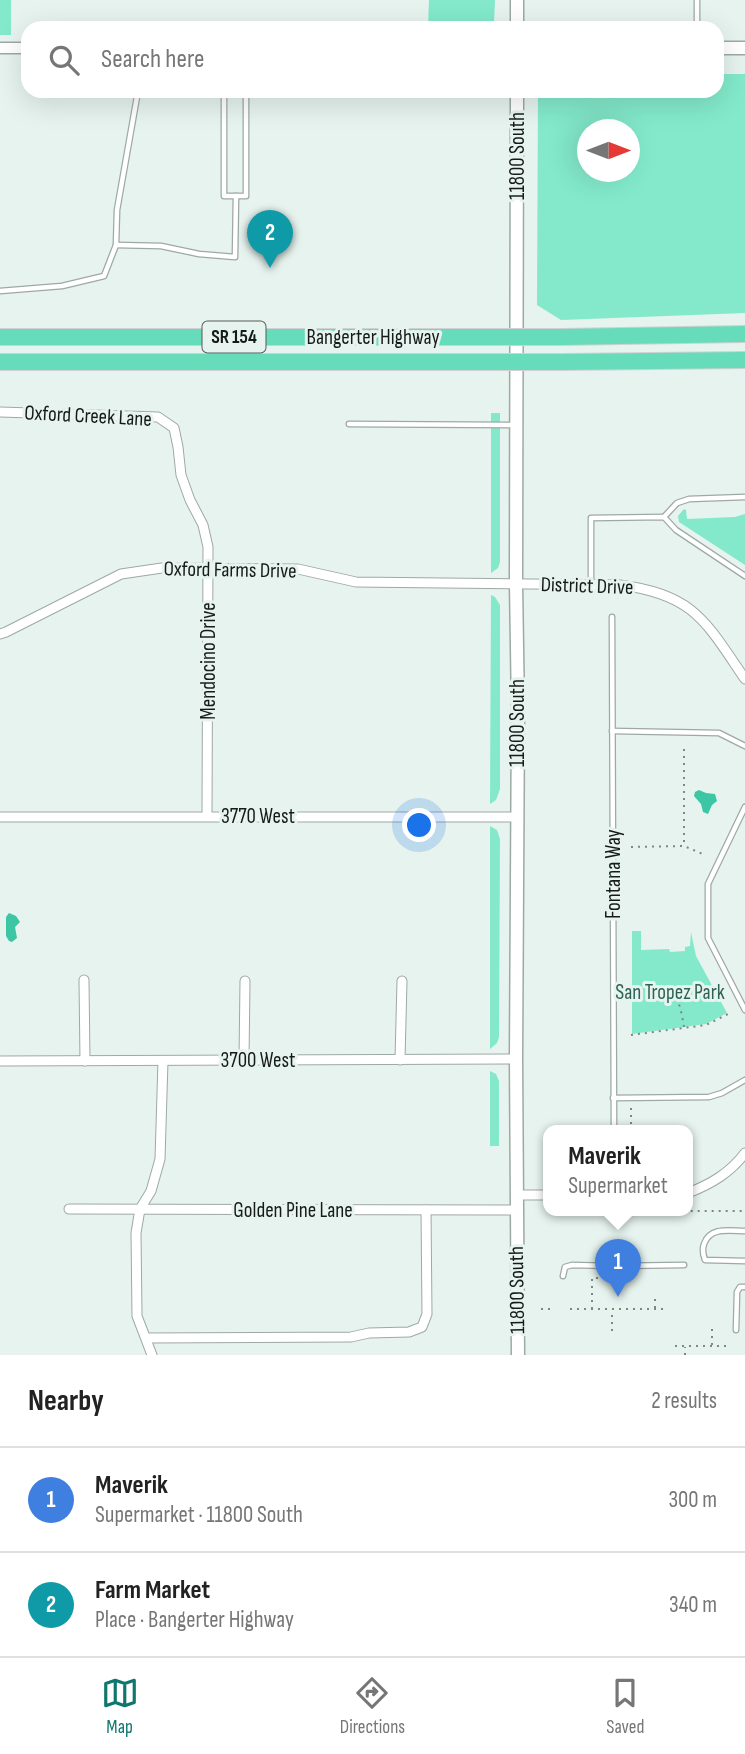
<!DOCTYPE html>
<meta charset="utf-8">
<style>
:root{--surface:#fff;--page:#f2f2f2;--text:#222;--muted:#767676;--line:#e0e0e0;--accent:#0f766e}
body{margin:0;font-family:"Sofia Sans Condensed",sans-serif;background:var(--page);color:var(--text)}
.compass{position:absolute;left:577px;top:119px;width:63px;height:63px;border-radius:50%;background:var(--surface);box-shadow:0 7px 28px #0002;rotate:90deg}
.you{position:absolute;left:420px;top:826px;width:24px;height:24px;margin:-18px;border:5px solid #fff;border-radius:50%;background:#1a73e8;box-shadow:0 0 0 10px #1a73e833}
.badge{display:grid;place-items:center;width:46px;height:46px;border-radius:50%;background:var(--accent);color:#fff;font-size:23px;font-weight:700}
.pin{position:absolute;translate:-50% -58px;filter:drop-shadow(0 2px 4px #0008)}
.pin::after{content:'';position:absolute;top:37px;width:24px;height:21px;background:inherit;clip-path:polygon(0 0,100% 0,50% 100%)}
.popup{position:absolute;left:543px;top:1125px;width:150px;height:91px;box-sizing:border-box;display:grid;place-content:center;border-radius:14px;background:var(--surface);filter:drop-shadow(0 2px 5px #0005);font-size:23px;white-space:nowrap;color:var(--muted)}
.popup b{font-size:26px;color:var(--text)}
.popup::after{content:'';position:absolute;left:50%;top:100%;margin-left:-14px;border:14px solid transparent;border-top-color:var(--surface)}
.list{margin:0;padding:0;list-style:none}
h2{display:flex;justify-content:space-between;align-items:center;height:91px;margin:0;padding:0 28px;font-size:30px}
h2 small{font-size:23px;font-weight:400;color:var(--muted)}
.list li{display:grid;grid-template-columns:46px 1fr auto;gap:21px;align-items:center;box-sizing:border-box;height:105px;padding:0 28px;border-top:2px solid var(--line)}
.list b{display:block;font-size:26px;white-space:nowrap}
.list p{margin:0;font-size:23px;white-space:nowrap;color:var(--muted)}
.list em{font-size:23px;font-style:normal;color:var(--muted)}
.icon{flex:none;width:38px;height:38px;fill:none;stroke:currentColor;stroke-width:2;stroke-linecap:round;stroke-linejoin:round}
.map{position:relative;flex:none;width:745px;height:1355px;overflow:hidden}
.search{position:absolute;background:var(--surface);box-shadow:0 7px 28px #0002;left:21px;right:21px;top:21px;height:77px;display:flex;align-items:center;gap:18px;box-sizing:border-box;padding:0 24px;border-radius:21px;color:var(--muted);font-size:26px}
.sheet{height:301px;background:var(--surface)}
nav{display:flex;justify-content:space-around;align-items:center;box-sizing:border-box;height:98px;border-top:2px solid var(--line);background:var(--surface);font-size:19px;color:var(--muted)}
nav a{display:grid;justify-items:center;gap:4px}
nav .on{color:var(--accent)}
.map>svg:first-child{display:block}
.green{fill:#83e9ca;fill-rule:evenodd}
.water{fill:#3cc6a3}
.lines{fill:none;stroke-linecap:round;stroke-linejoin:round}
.service-casing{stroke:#9ea9a5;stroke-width:7}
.minor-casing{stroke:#9ea9a5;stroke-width:11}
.tertiary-casing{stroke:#9ea9a5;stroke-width:13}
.secondary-casing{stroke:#9ea9a5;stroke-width:15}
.motorway-casing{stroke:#d0d1d1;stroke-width:18}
.path{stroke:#7f8784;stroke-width:2;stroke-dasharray:2 5;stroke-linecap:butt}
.service{stroke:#fff;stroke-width:4.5}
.minor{stroke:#fff;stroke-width:9}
.tertiary{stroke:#fff;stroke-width:10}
.secondary{stroke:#fff;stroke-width:12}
.motorway{stroke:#66dcbb;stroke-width:16}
.motorway-bridge-casing{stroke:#d0d1d1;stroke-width:18;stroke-linecap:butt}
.motorway-bridge{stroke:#66dcbb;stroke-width:16}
.labels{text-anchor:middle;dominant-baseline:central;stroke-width:6;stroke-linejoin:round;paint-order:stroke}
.shield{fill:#e6f3ee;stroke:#545b58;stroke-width:2}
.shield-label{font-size:19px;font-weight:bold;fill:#161a18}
.street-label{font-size:21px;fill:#161a18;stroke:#e6f3ee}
.park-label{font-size:21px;fill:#2d6354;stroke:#e6f3ee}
</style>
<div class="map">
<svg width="745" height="1355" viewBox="0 0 745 1355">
<rect width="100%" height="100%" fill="#e6f3ee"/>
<g class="green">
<rect x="0" y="0" width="11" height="35"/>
<polygon points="429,0 495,0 494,22 487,27 428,28"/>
<path d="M 717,74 L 745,74 L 745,313 L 561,320 L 537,305 L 538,91 L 717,91 ZM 588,130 L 630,130 L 630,172 L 588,172 Z"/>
<polygon points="491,413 500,413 500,562 498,568 491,573"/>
<polygon points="684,509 686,510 687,519 735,517 745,514 745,565 679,522 678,516"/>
<polygon points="491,595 495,597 500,605 500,789 496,800 490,804"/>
<polygon points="490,826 497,830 500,839 499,1037 497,1043 490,1049"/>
<polygon points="632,931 641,931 641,950 669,949 670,952 685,951 685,947 690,946 691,932 696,956 727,1013 706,1024 632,1034"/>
<polygon points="490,1071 496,1074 499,1081 499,1146 490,1146"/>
</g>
<g class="water">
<polygon points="699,790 706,793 715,794 717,801 712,805 708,814 703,812 701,804 694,796 695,792"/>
<polygon points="9,913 16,916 20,922 15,927 17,938 12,942 9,941 6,936 6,917"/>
</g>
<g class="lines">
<g class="service-casing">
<g id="service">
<polyline points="697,0 697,28"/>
<polyline points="224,91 224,196 246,196 246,91"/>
<polyline points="116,245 161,246 199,254 235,257 236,196"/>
<polyline points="0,291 62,286 104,276 116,245 117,210 138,91"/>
<polyline points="349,424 515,425"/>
<polyline points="664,517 677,503 689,499 745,497"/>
<polyline points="591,583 591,518 664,517 676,530 745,576"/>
<polyline points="612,617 614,1131"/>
<polyline points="612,731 719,733 745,746"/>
<polyline points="745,807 708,884 708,938 745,1010"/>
<polyline points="613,1098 709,1097 722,1093 745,1080"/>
<path d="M 745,1231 C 731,1231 710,1226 704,1244 C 702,1250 703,1255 705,1260 L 745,1261"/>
<polyline points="563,1276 565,1267 572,1265 613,1266 684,1265"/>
<polyline points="736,1330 737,1292 740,1287 744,1287"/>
</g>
</g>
<g class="minor-casing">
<g id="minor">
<polyline points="0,412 158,417 174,428 178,447 181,475 190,500 203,525 208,547 207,816"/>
<path d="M 0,634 L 6,632 L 121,574 L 162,568 L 298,569 L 356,582 L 620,585 C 694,594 706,622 745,679"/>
<polyline points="0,817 516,817"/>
<polyline points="84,980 85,1061"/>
<polyline points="244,1060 245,981"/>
<polyline points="400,1060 402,981"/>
<polyline points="0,1061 516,1059"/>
<path d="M 688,1193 C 711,1184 730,1173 745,1153"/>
<polyline points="517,1195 548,1195"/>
<polyline points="69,1209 517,1210"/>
<polyline points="146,1338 351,1337 369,1333 409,1332 422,1327 427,1314 426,1210"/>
<polyline points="152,1355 137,1316 136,1233 140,1209 151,1191 160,1159 163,1061"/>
</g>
</g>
<g class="tertiary-casing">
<polyline id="tertiary" points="0,48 28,48"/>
</g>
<g class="secondary-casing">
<g id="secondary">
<polyline points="517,28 517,0"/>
<polyline points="717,48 745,48"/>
<polyline points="517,91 516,584 518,710 516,1059 518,1355"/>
</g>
</g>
<g class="motorway-casing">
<g id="motorway">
<polyline points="0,337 468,337"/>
<polyline points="561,337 745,334"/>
<polyline points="0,362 468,362"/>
<polyline points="561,362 745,360"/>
</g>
</g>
<g class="path">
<polyline points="684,749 684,846"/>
<polyline points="631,847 684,846 705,855"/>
<path d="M 631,988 C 672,988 677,984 684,1027"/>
<polyline points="631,1035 706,1025 728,1014"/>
<polyline points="631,1131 631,1107"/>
<polyline points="688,1205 690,1211 745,1211"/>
<polyline points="655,1308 655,1298"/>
<polyline points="541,1309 552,1309"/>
<polyline points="570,1309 664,1309"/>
<polyline points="592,1309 592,1278 609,1278"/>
<polyline points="712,1329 712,1346"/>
<polyline points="612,1331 612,1310"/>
<polyline points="675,1346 728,1346"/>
<polyline points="685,1355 685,1347"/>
</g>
<use href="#service" class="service"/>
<use href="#minor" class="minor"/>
<use href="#tertiary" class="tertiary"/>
<use href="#secondary" class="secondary"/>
<use href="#motorway" class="motorway"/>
<g class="motorway-bridge-casing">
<g id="motorway-bridge">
<polyline points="468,337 561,337"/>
<polyline points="468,362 561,362"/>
</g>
</g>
<use href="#motorway-bridge" class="motorway-bridge"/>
</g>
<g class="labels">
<rect class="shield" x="202.5" y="321.5" width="63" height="31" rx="5"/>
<g class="shield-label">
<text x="234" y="337">SR 154</text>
</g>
<g class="street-label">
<text transform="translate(517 156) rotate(-90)">11800 South</text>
<text x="373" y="337">Bangerter Highway</text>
<text transform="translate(88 416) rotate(3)">Oxford Creek Lane</text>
<text transform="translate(230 570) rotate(1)">Oxford Farms Drive</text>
<text transform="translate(587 586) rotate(2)">District Drive</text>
<text transform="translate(208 661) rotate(-90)">Mendocino Drive</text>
<text transform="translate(517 723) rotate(-90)">11800 South</text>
<text x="258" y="816">3770 West</text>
<text transform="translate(613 874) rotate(-90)">Fontana Way</text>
<text x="258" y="1060">3700 West</text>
<text x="293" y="1210">Golden Pine Lane</text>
<text transform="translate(517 1290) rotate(-91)">11800 South</text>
</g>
<g class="park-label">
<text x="670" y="992">San Tropez Park</text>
</g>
</g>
</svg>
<svg class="compass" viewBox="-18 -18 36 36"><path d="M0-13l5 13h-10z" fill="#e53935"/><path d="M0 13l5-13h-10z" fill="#767676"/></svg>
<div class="you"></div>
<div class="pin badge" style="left:618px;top:1297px;background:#3f7fe0">1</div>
<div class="popup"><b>Maverik</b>Supermarket</div>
<div class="pin badge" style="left:270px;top:268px;background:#0f9aa8">2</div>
<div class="search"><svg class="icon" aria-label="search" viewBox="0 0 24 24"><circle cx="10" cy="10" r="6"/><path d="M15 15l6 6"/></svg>Search here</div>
</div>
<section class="sheet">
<h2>Nearby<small>2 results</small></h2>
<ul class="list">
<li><span class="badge" style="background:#3f7fe0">1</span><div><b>Maverik</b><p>Supermarket · 11800 South</p></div><em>300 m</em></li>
<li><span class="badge" style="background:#0f9aa8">2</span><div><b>Farm Market</b><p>Place · Bangerter Highway</p></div><em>340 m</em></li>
</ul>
</section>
<nav>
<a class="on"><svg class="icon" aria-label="map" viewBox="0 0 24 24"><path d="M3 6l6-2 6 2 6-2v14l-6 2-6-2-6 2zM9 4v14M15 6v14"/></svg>Map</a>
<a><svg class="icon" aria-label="directions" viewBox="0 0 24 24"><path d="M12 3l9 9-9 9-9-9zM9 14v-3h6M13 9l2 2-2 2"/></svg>Directions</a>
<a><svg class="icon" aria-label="saved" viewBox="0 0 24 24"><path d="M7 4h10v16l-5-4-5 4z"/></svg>Saved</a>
</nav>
